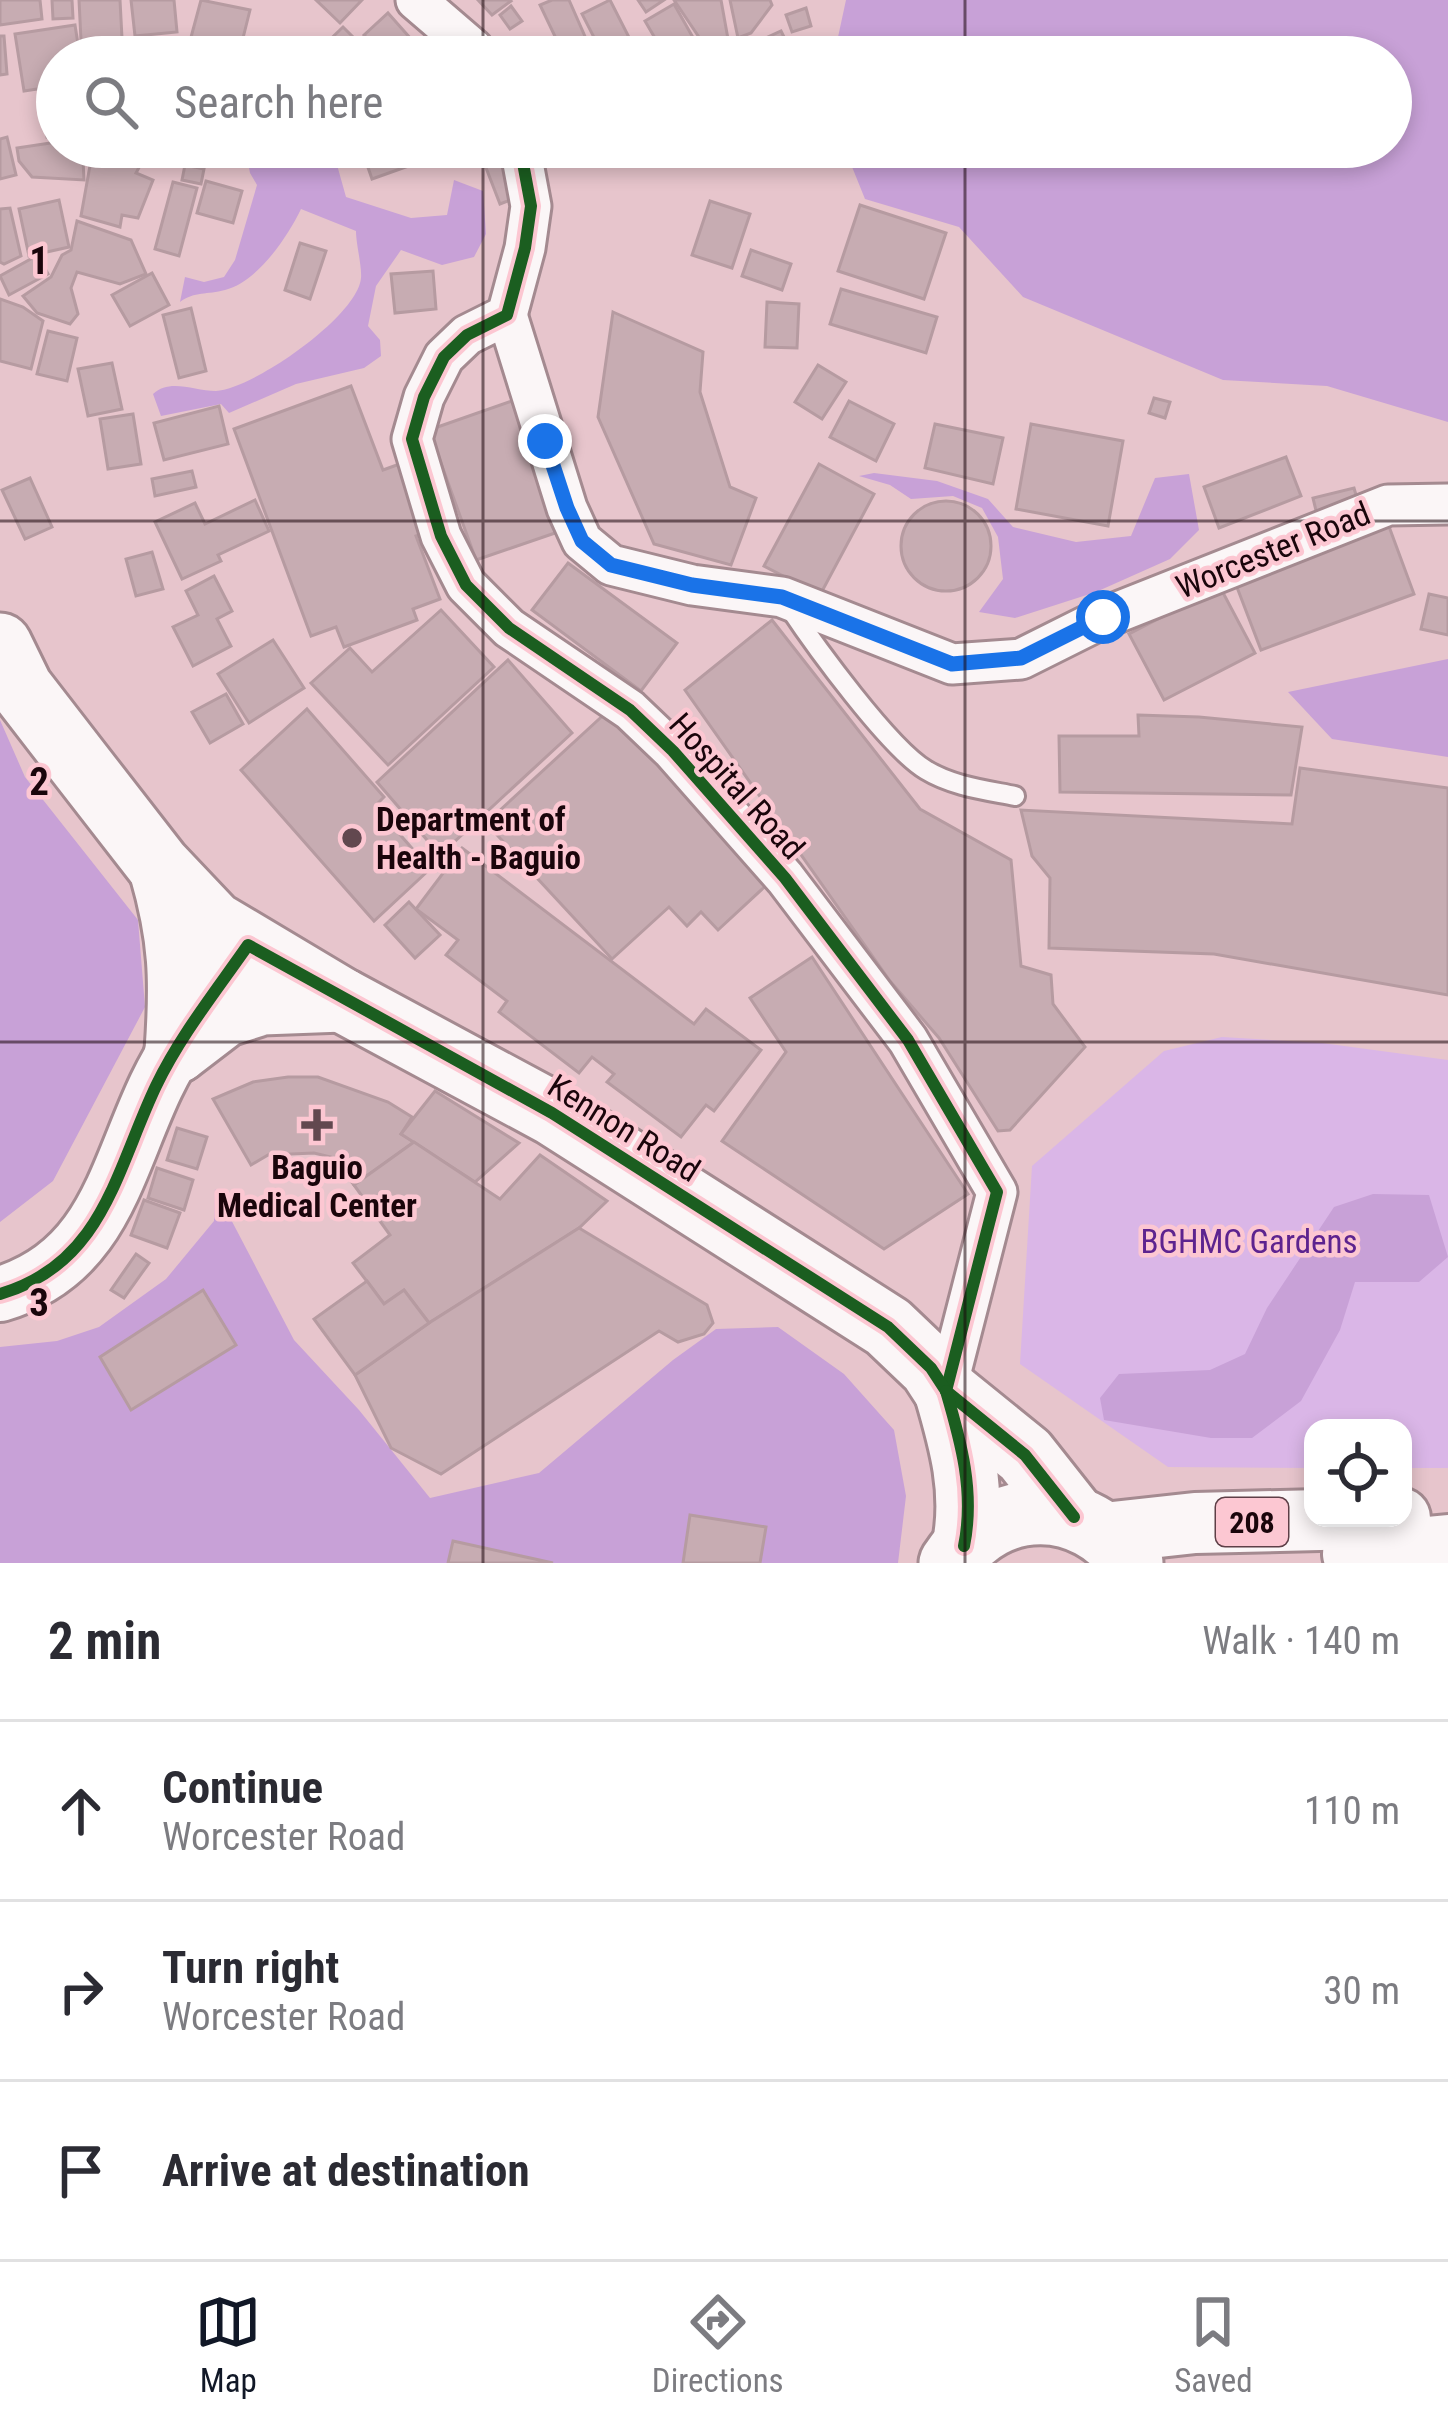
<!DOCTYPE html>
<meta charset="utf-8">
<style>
:root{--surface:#fff;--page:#f7f7f7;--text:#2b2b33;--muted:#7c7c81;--line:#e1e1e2;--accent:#111827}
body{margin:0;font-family:"Roboto Condensed",sans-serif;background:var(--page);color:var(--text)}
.controls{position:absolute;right:36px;bottom:36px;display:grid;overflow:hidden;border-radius:24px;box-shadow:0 6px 18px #0003}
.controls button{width:108px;height:108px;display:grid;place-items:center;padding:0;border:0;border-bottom:3px solid var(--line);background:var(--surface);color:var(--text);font:60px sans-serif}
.stop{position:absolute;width:36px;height:36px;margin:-27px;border:9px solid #1a73e8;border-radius:50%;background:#fff}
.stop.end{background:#1a73e8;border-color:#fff;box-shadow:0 3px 12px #0008}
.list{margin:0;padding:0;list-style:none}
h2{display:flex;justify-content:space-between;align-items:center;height:156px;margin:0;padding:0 48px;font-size:51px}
h2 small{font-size:39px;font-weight:400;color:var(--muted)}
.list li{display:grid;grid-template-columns:78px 1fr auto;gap:36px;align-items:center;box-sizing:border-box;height:180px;padding:0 48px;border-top:3px solid var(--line)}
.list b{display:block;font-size:45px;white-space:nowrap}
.list p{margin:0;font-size:39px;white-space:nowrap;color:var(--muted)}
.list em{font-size:39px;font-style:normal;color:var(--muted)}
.icon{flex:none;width:66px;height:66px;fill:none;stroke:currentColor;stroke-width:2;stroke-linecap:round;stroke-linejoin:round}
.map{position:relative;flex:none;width:1448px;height:1563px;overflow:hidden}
.search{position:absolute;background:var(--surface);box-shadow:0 6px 18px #0003;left:36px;right:36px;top:36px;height:132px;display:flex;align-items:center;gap:30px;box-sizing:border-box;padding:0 42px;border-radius:66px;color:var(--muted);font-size:45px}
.sheet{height:696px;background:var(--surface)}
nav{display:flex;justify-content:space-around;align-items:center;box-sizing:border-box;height:168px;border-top:3px solid var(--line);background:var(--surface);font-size:33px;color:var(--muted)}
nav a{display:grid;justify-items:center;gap:6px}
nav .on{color:var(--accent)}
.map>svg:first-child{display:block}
.green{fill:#dab6e7}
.forest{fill:#c8a1d7}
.building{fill:#c7acb2;stroke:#b69ba1;stroke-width:3}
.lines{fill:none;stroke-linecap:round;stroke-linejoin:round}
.service-casing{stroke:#a48a90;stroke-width:24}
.minor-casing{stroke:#a48a90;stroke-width:45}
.secondary-casing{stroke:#a48a90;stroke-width:60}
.primary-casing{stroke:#a48a90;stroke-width:66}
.trunk-casing{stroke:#a48a90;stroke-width:69}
.service{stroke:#fbf6f7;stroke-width:18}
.minor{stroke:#fbf6f7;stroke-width:39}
.secondary{stroke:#fbf6f7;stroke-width:54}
.primary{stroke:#fbf6f7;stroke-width:60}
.trunk{stroke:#fbf6f7;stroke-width:63}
.cycleway-casing{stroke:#fcc7d2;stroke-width:20}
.cycleway{stroke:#1b5e20;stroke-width:12}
.route{stroke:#1a73e8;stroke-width:15}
.grid{fill:none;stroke:#1a050b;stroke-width:3;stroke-opacity:0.55}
.poi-dot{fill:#62484f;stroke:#fcc7d2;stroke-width:4.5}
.labels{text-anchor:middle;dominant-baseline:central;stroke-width:9;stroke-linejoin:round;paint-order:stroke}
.shield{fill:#fcc7d2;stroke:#5e3f47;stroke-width:3}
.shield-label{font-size:30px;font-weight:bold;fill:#1a050b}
.street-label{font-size:33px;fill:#1a050b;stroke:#fcc7d2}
.poi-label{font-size:33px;font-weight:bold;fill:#1a050b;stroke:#fcc7d2;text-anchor:start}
.park-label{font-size:33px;fill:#5d238f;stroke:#fcc7d2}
.grid-label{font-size:39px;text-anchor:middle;font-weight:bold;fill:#1a050b;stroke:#fcc7d2;stroke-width:9;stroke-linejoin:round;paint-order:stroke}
</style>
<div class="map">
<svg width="1448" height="1563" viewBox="0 0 1448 1563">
<rect width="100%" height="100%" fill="#e7c5cc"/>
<polygon class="green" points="1222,1037 1322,1043 1448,1060 1448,1468 1403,1468 1403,1428 1313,1428 1313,1468 1168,1467 1020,1364 1032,1166 1164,1051"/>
<g class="forest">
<polygon points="846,0 1448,0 1448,422 1327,386 1223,380 1023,297 959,227 865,199 844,147 1391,147 1391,57 827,57 835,51"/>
<path d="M 245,147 L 332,147 L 346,197 L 411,218 L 447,215 L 454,180 L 483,191 L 486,234 L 474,257 L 442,265 L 401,250 L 376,286 L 368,326 L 380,340 L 381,356 L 364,368 L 296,384 L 229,413 L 221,404 L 161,416 L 153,394 C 170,378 194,391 216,391 C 253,389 358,316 361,278 C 362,266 356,244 356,231 L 301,209 C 287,238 257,282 225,290 C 207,295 195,291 180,302 L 185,277 L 204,282 L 224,277 L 235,260 L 257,185 L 250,173 Z"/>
<polygon points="874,473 937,481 988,499 1013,527 1076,542 1131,536 1155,478 1189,474 1199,530 1170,559 1096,592 1015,618 979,612 1003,579 998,537 982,508 953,496 911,499 890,485 859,476"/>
<polygon points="1448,659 1448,757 1332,739 1288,692"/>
<polygon points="0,720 25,777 138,920 145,1007 53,1181 0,1222"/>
<polygon points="215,1189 294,1340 359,1410 430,1498 539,1473 673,1360 716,1329 778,1327 844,1374 894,1430 906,1496 898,1563 0,1563 0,1347 57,1341 99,1327 166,1279 214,1221"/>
<polygon points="1373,1194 1429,1195 1448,1257 1419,1282 1355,1282 1340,1330 1301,1401 1252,1438 1211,1438 1104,1420 1100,1398 1119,1374 1210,1370 1245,1354 1267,1308 1334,1207"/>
</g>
<g class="building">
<polygon points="0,0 40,0 42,19 0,25"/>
<polygon points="52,0 72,0 73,18 53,19"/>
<polygon points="79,0 120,0 122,38 81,40"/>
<polygon points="131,0 174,0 177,32 135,36"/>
<polygon points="201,0 250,10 239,54 190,41"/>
<polygon points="316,0 362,0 340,23"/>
<polygon points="478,0 510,0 511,1 492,15"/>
<polygon points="552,0 569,0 594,57 554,57 562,51 540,5"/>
<polygon points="610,0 639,57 604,57 582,14"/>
<polygon points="638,0 664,0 646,12"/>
<polygon points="674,0 721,0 728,39 711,55"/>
<polygon points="730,0 770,0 772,5 751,33 738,38"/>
<polygon points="674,4 704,57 666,57 645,21"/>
<polygon points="511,6 522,21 510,29 500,15"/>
<polygon points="806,8 811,26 792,32 786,15"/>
<polygon points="388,13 427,57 383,57 364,35"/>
<polygon points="75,25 80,57 57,57 57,86 24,91 15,34"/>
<polygon points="343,27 373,57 318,57 315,54"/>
<polygon points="781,31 791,51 778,57 768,37"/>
<polygon points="0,36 4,36 7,74 0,75"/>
<polygon points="763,38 769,51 750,57 745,48"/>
<polygon points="538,41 545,57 515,57 513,52"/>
<polygon points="158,47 161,57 138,57 137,53"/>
<polygon points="57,100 57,135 47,137 40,104"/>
<polygon points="7,137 16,175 0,179 0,139"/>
<polygon points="57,142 57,147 91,147 92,157 83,160 84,180 32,177 19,161 17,148"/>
<polygon points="361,147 408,147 414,164 372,179"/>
<polygon points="478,147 502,147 521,196 500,204"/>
<polygon points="133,159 142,162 136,173 153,180 138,218 122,215 120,227 81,216 91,160"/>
<polygon points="185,165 204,169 201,184 182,180"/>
<polygon points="206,181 242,191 233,223 197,213"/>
<polygon points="173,182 197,188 179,256 155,249"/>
<polygon points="59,200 69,247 29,256 19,209"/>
<polygon points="710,201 750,214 732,268 692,255"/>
<polygon points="860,205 946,233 924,299 838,271"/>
<polygon points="10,208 21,256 4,264 0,262 0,209"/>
<polygon points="77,221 131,240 146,274 120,284 77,272 71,288 78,314 70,324 37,313 23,296 51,277 62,255 71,250"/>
<polygon points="300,243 326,251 310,299 285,290"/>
<polygon points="751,250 791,264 782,290 742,276"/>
<polygon points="38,255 48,274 9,295 0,276"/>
<polygon points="433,271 436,309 395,313 391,274"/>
<polygon points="152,273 169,305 130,326 112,295"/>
<polygon points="841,289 937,317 926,353 830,324"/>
<polygon points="0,299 23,307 43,321 31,369 0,361"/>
<polygon points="767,302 799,304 797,348 765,347"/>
<polygon points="191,308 206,371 179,378 163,315"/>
<polygon points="613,312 703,352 700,392 730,487 756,498 731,565 654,544 598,417"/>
<polygon points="48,331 77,338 67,381 37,374"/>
<polygon points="112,363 122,409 88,416 78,369"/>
<polygon points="818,365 846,382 822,419 795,402"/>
<polygon points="351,386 383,470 408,461 434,530 416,536 440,599 413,609 417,620 344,647 336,627 311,636 234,429"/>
<polygon points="1154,398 1170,402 1165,418 1149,413"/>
<polygon points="512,401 558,532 476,560 429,430"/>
<polygon points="849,401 894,424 876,461 830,437"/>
<polygon points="219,406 228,444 164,460 154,423"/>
<polygon points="133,414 141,464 108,469 100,419"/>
<polygon points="935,424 1003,438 993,484 925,468"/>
<polygon points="1031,424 1123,441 1108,526 1016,509"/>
<polygon points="1286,457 1301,496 1219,528 1204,487"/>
<polygon points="819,464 874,494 820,595 764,566"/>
<polygon points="192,471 196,487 155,496 152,479"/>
<polygon points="30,478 52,527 25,539 2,490"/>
<polygon points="1354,488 1360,509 1318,519 1313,498"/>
<polygon points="255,500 269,531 218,555 221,561 182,579 155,522 195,503 205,524"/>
<circle cx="946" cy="546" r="45"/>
<polygon points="1384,513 1414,594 1261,650 1230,569"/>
<polygon points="152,552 163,589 136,596 126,559"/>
<polygon points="568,563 677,643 641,691 532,610"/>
<polygon points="214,576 232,611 217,619 231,646 193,666 173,627 198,615 186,591"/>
<polygon points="1220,587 1255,653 1164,700 1129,634"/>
<polygon points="1429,594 1448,598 1448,635 1421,629"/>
<polygon points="441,610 494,667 388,765 311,683 350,648 372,672"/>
<polygon points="772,620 920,809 1011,860 1021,966 1051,975 1053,1004 1085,1047 1010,1130 998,1131 939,1038 890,981 685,690"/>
<polygon points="273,640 304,688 249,723 218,674"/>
<polygon points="508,660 572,733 440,855 377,782"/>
<polygon points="226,694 243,724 210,743 192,712"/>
<polygon points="307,709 384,797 375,806 430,869 374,921 241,770"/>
<polygon points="610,709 772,880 718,930 701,912 687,926 669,907 612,959 486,823"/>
<polygon points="1138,715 1199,717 1302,727 1291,795 1060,792 1059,736 1139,736"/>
<polygon points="1300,768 1448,788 1448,995 1214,954 1049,948 1050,878 1032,856 1021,810 1292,824"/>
<polygon points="462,848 694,1024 706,1009 761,1050 714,1111 706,1105 681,1137 607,1082 614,1074 592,1057 579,1073 499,1012 507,1001 446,955 458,940 416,909"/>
<polygon points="409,902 440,935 415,958 385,925"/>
<polygon points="812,957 968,1194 884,1249 722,1141 786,1052 750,998"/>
<polygon points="288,1077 318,1077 388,1102 412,1117 401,1134 414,1142 354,1185 331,1157 314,1153 268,1155 251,1165 213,1099 253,1082"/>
<polygon points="435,1091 519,1143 475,1182 401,1134"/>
<polygon points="177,1128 207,1137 197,1169 167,1160"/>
<polygon points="414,1142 500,1199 540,1155 607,1201 579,1228 429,1323 404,1290 384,1304 353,1263 390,1235 354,1185"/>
<polygon points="157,1168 193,1180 184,1210 148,1198"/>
<polygon points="144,1200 180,1213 167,1248 131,1235"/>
<polygon points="579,1228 707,1305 713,1323 704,1334 678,1342 659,1331 441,1474 391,1448 355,1375 429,1323"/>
<polygon points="136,1254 149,1263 124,1298 111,1290"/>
<polygon points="367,1281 384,1304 404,1290 429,1323 355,1375 314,1319"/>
<polygon points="203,1290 236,1345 131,1410 100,1357"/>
<polygon points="690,1515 766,1527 760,1563 683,1563"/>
<polygon points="453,1541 553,1563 448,1563"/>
</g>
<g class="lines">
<g class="service-casing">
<path id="service" d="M 789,607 C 815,646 889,748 926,770 C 952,786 985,790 1015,796"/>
</g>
<g class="minor-casing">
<g id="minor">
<polyline points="416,0 473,49 477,57"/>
<polyline points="520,147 531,206 525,248 507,315 467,335 444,357 424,397 412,439 441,536 466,585 509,628 630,710 673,751 785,878 908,1040 997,1192 946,1391"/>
<polyline points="507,315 567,508 582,541 611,565 692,585 782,597 952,664 1021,659 1103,618 1388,505 1448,504"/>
</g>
</g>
<g class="secondary-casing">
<path id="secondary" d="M 0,1294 C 103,1264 116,1170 156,1086 C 180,1036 216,991 248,945"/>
</g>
<g class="primary-casing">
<g id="primary">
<polyline points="1104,1533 1195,1523 1400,1518"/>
<polyline points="1353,1554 1448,1545"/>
</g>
</g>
<g class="trunk-casing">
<g id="trunk">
<polyline points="0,645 21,688 79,763 159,866 213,923 342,1000 552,1113 888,1327 931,1368 946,1391 1025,1455 1074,1517"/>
<path d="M 161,869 C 181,938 182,980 177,1051"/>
<polyline points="177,1051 224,1015 262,1003 342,1000"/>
<path d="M 946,1391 C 961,1442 975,1492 964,1546"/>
<path d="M 951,1563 C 995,1495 1087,1497 1131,1563"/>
</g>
</g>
<use href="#service" class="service"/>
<use href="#minor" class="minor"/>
<use href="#secondary" class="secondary"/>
<use href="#primary" class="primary"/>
<use href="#trunk" class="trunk"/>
<g class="cycleway-casing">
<g id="cycleway">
<polyline points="520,147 531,206 525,248 507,315 467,335 444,357 424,397 412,439 441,536 466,585 509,628 630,710 673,751 785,878 908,1040 997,1192 946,1391"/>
<path d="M 0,1294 C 103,1264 116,1170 156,1086 C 180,1036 216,991 248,945 L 552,1113 L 888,1327 L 931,1368 L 946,1391 L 1025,1455 L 1074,1517"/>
<path d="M 946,1391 C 961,1442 975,1492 964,1546"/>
</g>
</g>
<use href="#cycleway" class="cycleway"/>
</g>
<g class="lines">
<polyline class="route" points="545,441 567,508 582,541 611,565 692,585 782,597 952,664 1021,658 1103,617"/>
</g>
<path class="grid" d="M 483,0 L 483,57M 965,0 L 965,57M 483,147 L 483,1563M 965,147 L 965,1563M 0,521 L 1448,521M 0,1042 L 1448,1042"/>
<g class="poi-dot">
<circle cx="352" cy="838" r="12"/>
<path d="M311 1107h12v12h12v12h-12v12h-12v-12h-12v-12h12z"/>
</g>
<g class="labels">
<rect class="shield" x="1216" y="1498" width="72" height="48" rx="9"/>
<g class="shield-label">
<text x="1252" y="1522">208</text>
</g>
<g class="street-label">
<text transform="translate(1273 550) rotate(-22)">Worcester Road</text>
<text transform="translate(737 786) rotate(48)">Hospital Road</text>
<text transform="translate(624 1128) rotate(32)">Kennon Road</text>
</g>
<g class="poi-label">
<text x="376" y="819">Department of<tspan x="376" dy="38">Health - Baguio</tspan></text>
<text x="317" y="1167" text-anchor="middle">Baguio<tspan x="317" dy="38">Medical Center</tspan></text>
</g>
<g class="park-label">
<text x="1249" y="1241">BGHMC Gardens</text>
</g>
</g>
<g class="grid-label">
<text x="39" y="274">1</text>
<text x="39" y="795">2</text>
<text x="39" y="1316">3</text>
</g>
</svg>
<div class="controls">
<button><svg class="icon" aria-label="locate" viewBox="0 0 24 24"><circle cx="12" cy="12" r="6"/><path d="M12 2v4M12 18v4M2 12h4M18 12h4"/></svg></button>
</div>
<div class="stop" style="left:1103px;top:617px"></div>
<div class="stop end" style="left:545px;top:441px"></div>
<div class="search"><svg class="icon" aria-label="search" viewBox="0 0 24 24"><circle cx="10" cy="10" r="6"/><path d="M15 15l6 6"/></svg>Search here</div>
</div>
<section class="sheet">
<h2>2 min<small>Walk · 140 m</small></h2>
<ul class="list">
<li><svg class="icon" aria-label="ahead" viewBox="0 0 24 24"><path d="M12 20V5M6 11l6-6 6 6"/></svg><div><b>Continue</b><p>Worcester Road</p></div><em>110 m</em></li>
<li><svg class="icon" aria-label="right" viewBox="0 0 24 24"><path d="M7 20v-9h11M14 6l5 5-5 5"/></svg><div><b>Turn right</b><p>Worcester Road</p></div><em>30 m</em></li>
<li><svg class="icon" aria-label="arrive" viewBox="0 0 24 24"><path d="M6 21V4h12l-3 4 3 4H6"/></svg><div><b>Arrive at destination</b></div></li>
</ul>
</section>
<nav>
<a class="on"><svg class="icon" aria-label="map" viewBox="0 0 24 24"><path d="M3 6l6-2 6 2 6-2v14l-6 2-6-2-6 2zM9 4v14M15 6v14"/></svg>Map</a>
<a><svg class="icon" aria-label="directions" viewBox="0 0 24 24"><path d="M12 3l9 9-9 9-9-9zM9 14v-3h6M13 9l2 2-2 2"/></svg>Directions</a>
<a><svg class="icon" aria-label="saved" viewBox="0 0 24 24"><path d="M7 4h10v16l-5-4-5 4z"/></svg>Saved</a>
</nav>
